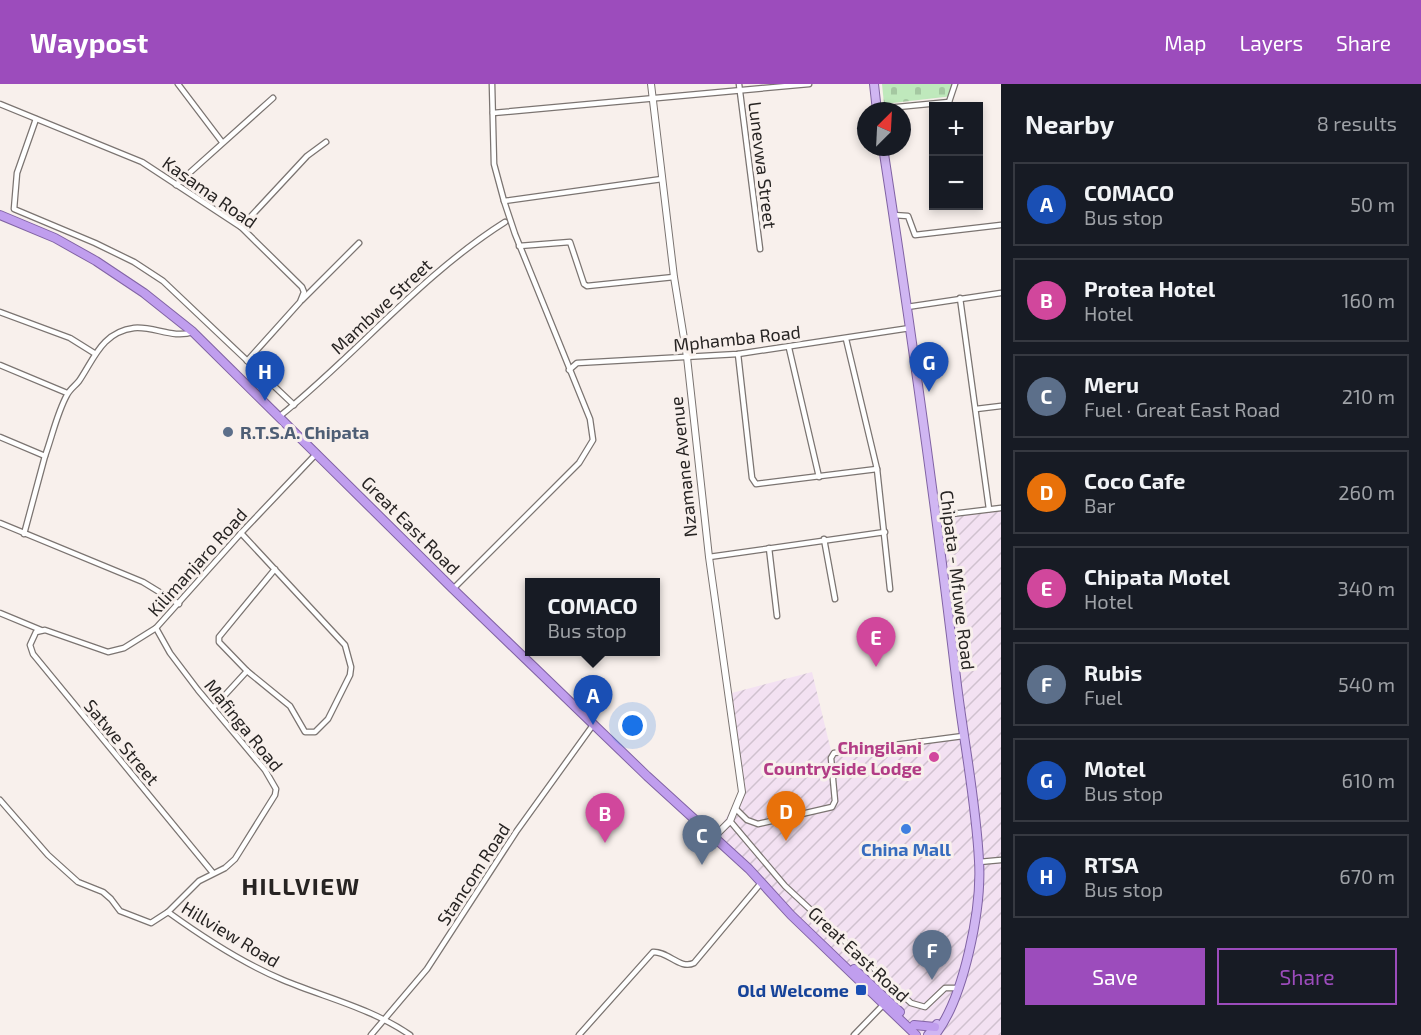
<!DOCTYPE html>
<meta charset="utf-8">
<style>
:root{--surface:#171b24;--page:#242831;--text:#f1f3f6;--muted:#9ea1a6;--line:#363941;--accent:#9c4cbc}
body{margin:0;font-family:"Exo 2",sans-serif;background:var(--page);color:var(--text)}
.controls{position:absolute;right:18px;top:18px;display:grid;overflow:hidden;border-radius:0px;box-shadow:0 3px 9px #0003}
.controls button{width:54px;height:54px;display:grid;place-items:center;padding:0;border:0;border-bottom:2px solid var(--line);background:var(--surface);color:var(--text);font:30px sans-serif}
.compass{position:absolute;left:857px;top:18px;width:54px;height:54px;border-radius:50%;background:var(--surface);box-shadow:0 3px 9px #0003;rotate:24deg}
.you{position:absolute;left:633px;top:642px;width:21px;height:21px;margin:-15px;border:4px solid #fff;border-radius:50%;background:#1a73e8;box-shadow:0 0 0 9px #1a73e833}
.badge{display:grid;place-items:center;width:39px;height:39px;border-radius:50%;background:var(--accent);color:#fff;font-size:20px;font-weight:700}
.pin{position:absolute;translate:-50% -50px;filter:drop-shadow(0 2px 3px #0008)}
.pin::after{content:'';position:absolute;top:32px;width:21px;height:18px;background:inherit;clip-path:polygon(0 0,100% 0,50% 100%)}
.popup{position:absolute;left:525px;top:494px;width:135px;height:78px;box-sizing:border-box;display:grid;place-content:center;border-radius:0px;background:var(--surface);filter:drop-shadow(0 2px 4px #0005);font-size:20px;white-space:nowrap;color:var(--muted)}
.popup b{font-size:22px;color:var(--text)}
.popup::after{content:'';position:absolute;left:50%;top:100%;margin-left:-12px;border:12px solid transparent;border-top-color:var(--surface)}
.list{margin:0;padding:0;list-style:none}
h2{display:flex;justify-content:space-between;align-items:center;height:78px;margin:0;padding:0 24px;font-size:26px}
h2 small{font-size:20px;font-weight:400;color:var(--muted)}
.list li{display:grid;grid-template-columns:39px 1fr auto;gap:18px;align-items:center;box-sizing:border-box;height:84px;margin:0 12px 12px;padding:0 12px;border:2px solid var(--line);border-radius:0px}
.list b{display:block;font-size:22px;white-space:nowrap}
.list p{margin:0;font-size:20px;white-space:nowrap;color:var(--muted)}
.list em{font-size:20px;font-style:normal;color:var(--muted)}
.actions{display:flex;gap:12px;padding:18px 24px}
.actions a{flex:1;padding:14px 0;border:2px solid var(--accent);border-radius:0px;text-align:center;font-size:21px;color:var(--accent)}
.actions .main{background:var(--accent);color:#fff}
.map{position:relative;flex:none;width:1001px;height:951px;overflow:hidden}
header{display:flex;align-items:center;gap:36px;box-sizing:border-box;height:84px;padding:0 30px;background:var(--accent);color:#fff}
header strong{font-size:28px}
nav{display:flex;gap:33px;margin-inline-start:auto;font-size:21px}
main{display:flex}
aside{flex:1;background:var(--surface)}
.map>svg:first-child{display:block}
.industrial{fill:url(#industrial-furrows)}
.cemetery{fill:url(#cemetery-stones)}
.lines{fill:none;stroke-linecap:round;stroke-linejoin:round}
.minor-casing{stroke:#7b7471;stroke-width:7}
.tertiary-casing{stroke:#7b7471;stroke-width:8}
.primary-casing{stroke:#8163a4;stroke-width:10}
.trunk-casing{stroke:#8163a4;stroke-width:10}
.minor{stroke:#fff;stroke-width:4.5}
.tertiary{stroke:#fff;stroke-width:6}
.primary{stroke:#d0b6f2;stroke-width:8}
.trunk{stroke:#c09eee;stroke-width:8}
.service-dot{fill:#5c6f8a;stroke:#f8f0ec;stroke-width:2}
.hotel-dot{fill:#d1479c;stroke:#f8f0ec;stroke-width:2}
.shop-dot{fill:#3f7fe0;stroke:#f8f0ec;stroke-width:2}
.transit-dot{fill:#1a4fb4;stroke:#f8f0ec;stroke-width:2}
.labels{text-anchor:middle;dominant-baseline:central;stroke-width:6;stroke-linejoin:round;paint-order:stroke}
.street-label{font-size:18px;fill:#272423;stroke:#f8f0ec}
.service-label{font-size:18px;font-weight:bold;fill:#4e5e75;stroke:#f8f0ec;text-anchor:start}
.hotel-label{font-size:18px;font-weight:bold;fill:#b23c85;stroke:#f8f0ec;text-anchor:end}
.shop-label{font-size:18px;font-weight:bold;fill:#366cbe;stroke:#f8f0ec}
.transit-label{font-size:18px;font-weight:bold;fill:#164399;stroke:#f8f0ec;text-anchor:end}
.district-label{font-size:24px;font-weight:bold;letter-spacing:1.5px;fill:#272423;stroke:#f8f0ec}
</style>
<header>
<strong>Waypost</strong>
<nav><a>Map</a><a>Layers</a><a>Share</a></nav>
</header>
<main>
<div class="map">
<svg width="1001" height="951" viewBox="0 0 1001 951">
<defs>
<pattern id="industrial-furrows" width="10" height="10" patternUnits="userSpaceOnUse" patternTransform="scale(1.5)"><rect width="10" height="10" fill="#f3e1f2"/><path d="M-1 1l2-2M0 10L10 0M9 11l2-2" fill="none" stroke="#d0c1cf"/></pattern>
<pattern id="cemetery-stones" width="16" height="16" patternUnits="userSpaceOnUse" patternTransform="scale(1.5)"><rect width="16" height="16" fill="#bfe9bc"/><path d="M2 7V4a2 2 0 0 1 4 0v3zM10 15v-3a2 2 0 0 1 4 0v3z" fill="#a4c8a1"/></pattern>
</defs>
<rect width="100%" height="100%" fill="#f8f0ec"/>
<polygon class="industrial" points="1001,425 1001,951 923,951 714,753 742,708 728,610 812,588 832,671 963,652 935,432"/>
<polygon class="cemetery" points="882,0 952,0 953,12 884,20"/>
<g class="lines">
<g class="minor-casing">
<g id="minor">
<polyline points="178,0 222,58"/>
<polyline points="739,0 760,165"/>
<polyline points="949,18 955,0"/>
<polyline points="0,20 142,78 241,143 302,203 304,208 300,218 247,277"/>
<polyline points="877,25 949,18 950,22"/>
<polyline points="493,29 809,0"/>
<polyline points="36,35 17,89 14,125 95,159 134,178 163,197 294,321"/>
<polyline points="176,101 273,14"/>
<polyline points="504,117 662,95"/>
<polyline points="893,131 908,132 915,151 1001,141"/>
<polyline points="241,143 307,72 326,58"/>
<polyline points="519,162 570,158 584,200 587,202 674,193"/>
<polyline points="960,214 989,425"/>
<polyline points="302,216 359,159"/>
<polyline points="907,223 1001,209"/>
<polyline points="0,228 70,254 94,269"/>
<polyline points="846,255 877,385 890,505"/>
<polyline points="789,264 819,393"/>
<polyline points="738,270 752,394 756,400 877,385"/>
<polyline points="0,281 67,309"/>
<polyline points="569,286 577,279 738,270 910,244"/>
<polyline points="976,325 1001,322"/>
<path d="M 280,332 C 357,270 421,191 505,138"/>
<path d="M 0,353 L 45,372 C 52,353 57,329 67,311 C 70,305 75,302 79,297 C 94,275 102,248 134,244 C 154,242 173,255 193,248"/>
<polyline points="935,432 1001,424"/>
<polyline points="0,439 143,498 179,520"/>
<polyline points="241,449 345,561 351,583 350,591 328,635 315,648 305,648 290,622 247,587 219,558 219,553 275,485"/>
<polyline points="24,450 45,372"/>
<polyline points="824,455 835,515"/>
<polyline points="769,464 777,532"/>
<polyline points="709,473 885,448"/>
<polyline points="453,505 579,379 593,356 590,335 515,150 504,117 494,80 492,0"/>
<polyline points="0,529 41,546"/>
<polyline points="156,544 170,569 198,606 265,686 276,705 275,711 235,775 225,784 199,797 168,828"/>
<polyline points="214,623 247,587"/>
<path d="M 0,716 L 48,771 L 78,798 L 103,808 L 111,815 L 120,827 L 151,839 L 168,828 C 204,854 242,879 283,896 C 326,914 371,924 410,951"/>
<polyline points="737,726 747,736 758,740 832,723 835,717 831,674 834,669 963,652"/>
<polyline points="730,737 785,802 911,919 925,923 945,904 958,904"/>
<polyline points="979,778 1001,776"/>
<polyline points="213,789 33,570 30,561 36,548 45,546 108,568 124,564 156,544 241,449 317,369"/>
<polyline points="371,951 427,885 516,748 593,641"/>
<path d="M 579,951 L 653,868 C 668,867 680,886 694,879 L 761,799"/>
<polyline points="854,951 884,920"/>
</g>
</g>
<g class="tertiary-casing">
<polyline id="tertiary" points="651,0 674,193 687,273 709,473 742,708 730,737 714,753"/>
</g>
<g class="primary-casing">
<g id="primary">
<polyline points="874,0 877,27"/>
<path d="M 883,63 C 910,239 935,416 956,593 C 963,654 976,716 979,777 C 982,824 964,914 935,951"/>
<polyline points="928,951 937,940"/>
</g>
</g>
<g class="trunk-casing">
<g id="trunk">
<polyline points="0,131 55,154 96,177 144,209 193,248 453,505 647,692 749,785 791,831 916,951"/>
<polyline points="854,885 900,928"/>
<polyline points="914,941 935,943"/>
</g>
</g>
<use href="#minor" class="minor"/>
<use href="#tertiary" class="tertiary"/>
<use href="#primary" class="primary"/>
<use href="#trunk" class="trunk"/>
</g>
<circle class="service-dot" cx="228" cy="348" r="6"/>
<circle class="hotel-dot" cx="934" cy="673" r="6"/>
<circle class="shop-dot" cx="906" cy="745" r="6"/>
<rect class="transit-dot" x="855" y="900" width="12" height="12" rx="3"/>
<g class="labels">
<g class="street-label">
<text transform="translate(763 81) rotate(83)">Lunevwa Street</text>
<text transform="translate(210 108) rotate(35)">Kasama Road</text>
<text transform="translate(381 222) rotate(-43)">Mambwe Street</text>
<text transform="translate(737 254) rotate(-6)">Mphamba Road</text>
<text transform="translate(683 383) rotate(-96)">Nzamane Avenue</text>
<text transform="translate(411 441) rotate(45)">Great East Road</text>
<text transform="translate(197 478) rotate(-48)">Kilimanjaro Road</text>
<text transform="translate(958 496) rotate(83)">Chipata - Mfuwe Road</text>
<text transform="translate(244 641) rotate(51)">Mafinga Road</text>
<text transform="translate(122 658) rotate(50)">Satwe Street</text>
<text transform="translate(473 790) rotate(-57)">Stancom Road</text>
<text transform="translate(231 850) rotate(31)">Hillview Road</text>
<text transform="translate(859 870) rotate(43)">Great East Road</text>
</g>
<g class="service-label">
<text x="240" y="348">R.T.S.A. Chipata</text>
</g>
<g class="hotel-label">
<text x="922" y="663">Chingilani<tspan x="922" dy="21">Countryside Lodge</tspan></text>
</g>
<g class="shop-label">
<text x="906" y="765">China Mall</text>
</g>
<g class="transit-label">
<text x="849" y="906">Old Welcome</text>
</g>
<g class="district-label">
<text x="301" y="801">HILLVIEW</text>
</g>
</g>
</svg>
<div class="controls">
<button>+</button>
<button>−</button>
</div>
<svg class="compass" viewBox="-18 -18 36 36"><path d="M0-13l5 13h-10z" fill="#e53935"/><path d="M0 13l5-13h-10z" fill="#9ea1a6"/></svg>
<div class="you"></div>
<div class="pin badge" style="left:593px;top:641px;background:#1a4fb4">A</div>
<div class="popup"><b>COMACO</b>Bus stop</div>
<div class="pin badge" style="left:605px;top:759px;background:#d1479c">B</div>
<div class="pin badge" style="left:702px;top:781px;background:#5c6f8a">C</div>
<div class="pin badge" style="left:786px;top:757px;background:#e8710a">D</div>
<div class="pin badge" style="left:876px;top:583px;background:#d1479c">E</div>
<div class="pin badge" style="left:932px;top:896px;background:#5c6f8a">F</div>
<div class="pin badge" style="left:929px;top:308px;background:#1a4fb4">G</div>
<div class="pin badge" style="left:265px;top:317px;background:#1a4fb4">H</div>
</div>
<aside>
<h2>Nearby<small>8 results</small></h2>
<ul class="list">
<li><span class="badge" style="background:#1a4fb4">A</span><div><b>COMACO</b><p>Bus stop</p></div><em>50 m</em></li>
<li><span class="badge" style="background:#d1479c">B</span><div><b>Protea Hotel</b><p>Hotel</p></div><em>160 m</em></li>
<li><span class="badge" style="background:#5c6f8a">C</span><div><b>Meru</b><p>Fuel · Great East Road</p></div><em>210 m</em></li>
<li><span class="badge" style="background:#e8710a">D</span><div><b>Coco Cafe</b><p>Bar</p></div><em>260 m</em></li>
<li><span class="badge" style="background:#d1479c">E</span><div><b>Chipata Motel</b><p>Hotel</p></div><em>340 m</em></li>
<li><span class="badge" style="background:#5c6f8a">F</span><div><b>Rubis</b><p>Fuel</p></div><em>540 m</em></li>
<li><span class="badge" style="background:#1a4fb4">G</span><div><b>Motel</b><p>Bus stop</p></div><em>610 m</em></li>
<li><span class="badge" style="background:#1a4fb4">H</span><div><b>RTSA</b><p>Bus stop</p></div><em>670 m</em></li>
</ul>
<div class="actions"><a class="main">Save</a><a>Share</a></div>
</aside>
</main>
